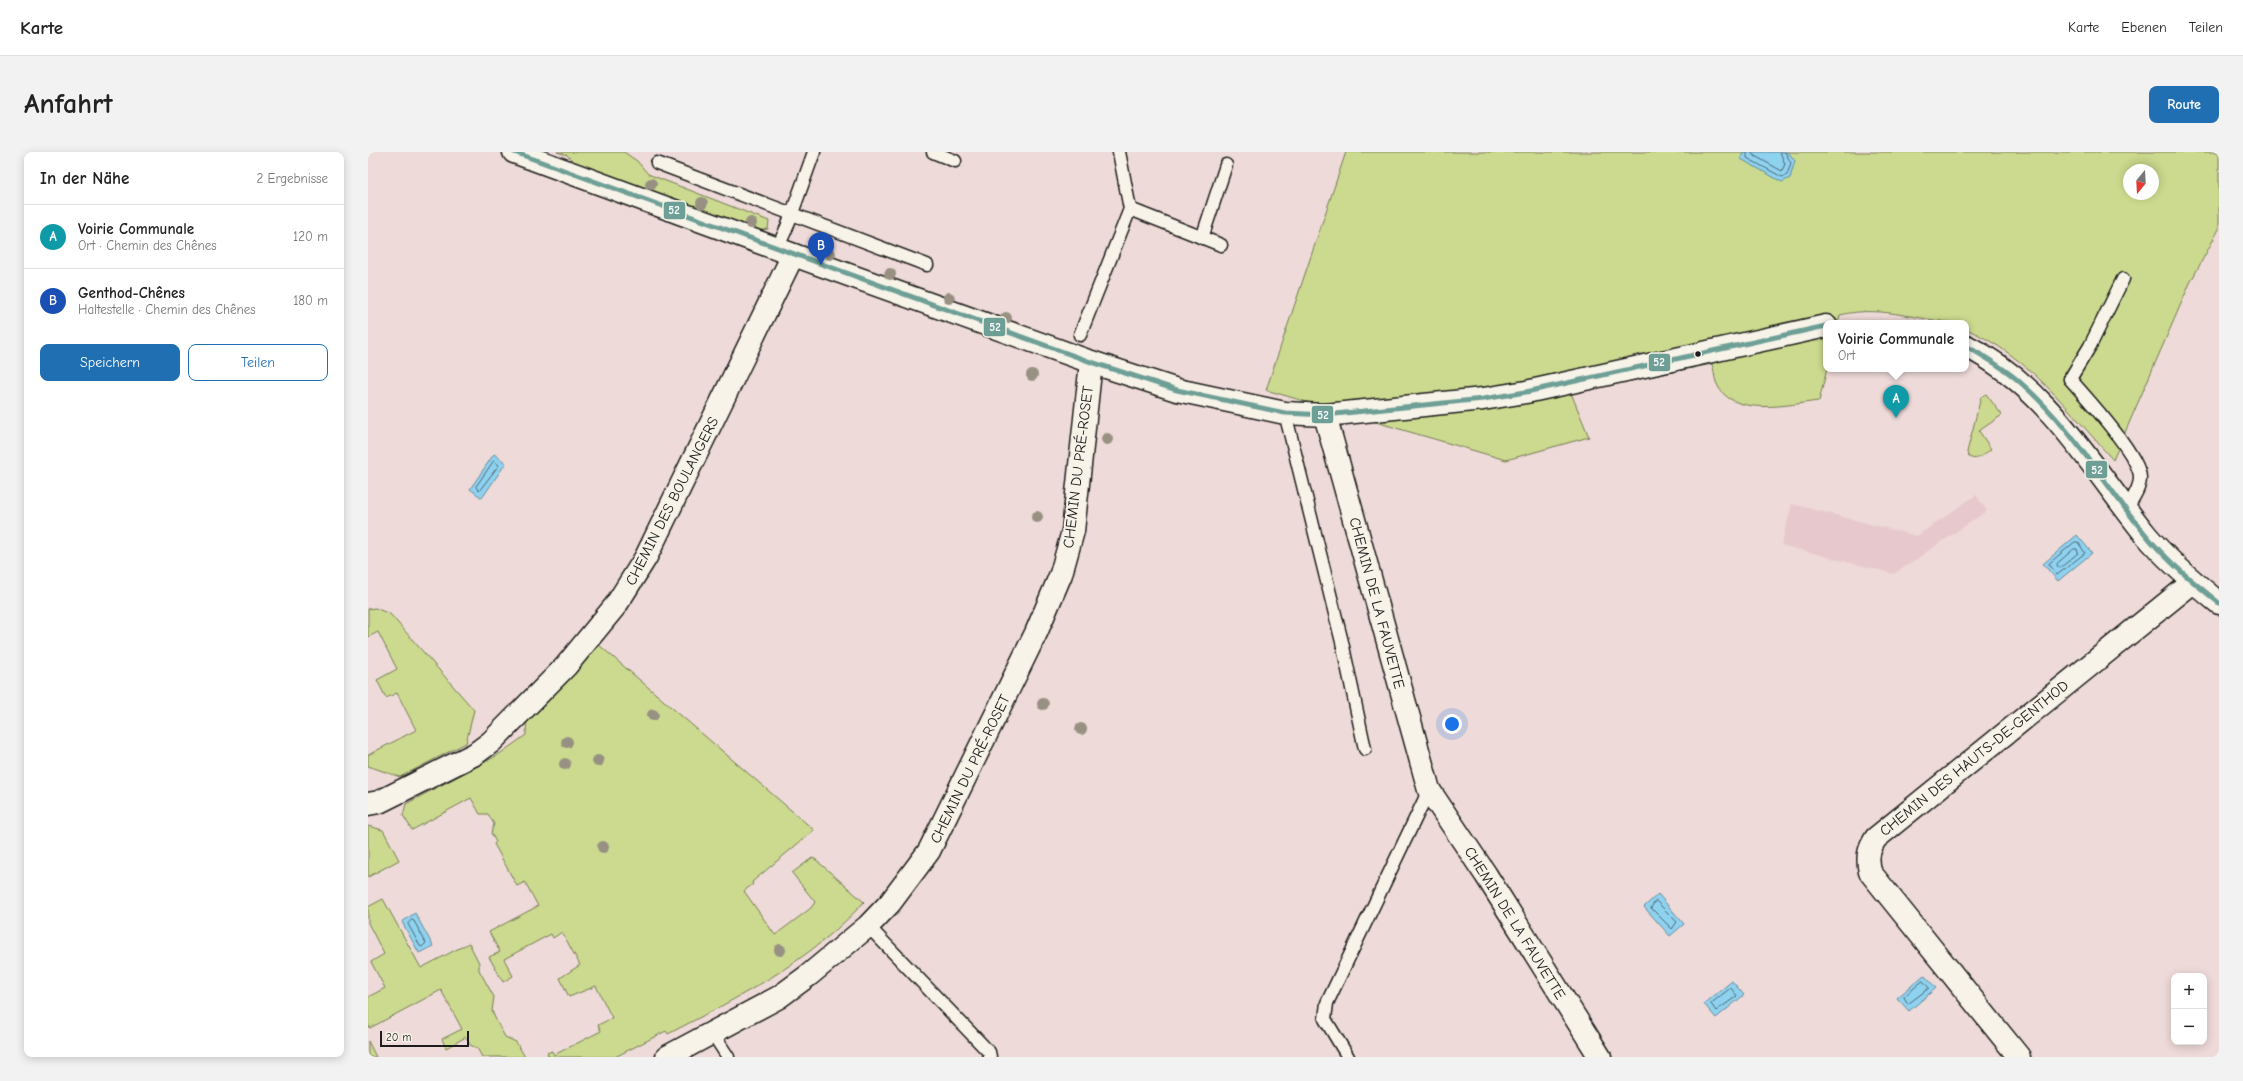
<!DOCTYPE html>
<html lang="de">
<meta charset="utf-8">
<style>
:root{--surface:#fff;--page:#f2f2f2;--text:#222;--muted:#767676;--line:#e0e0e0;--accent:#1f6fb2}
body{margin:0;font-family:"Comic Neue",sans-serif;background:var(--page);color:var(--text)}
.controls{position:absolute;right:12px;bottom:12px;display:grid;overflow:hidden;border-radius:8px;box-shadow:0 2px 10px #0003}
.controls button{width:36px;height:36px;display:grid;place-items:center;padding:0;border:0;border-bottom:1px solid var(--line);background:var(--surface);color:var(--text);font:20px sans-serif}
.compass{position:absolute;left:1755px;top:12px;width:36px;height:36px;border-radius:50%;background:var(--surface);box-shadow:0 2px 10px #0003;rotate:198deg}
.scale{position:absolute;left:12px;bottom:10px;width:89px;box-sizing:border-box;padding-left:4px;border:2px solid #1c1c1c;border-top:0;font-size:11px;line-height:14px;white-space:nowrap;color:#1c1c1c;-webkit-text-stroke:3px #f7f3e8;paint-order:stroke}
.you{position:absolute;left:1084px;top:572px;width:14px;height:14px;margin:-10px;border:3px solid #fff;border-radius:50%;background:#1a73e8;box-shadow:0 0 0 6px #1a73e833}
.badge{display:grid;place-items:center;width:26px;height:26px;border-radius:50%;background:var(--accent);color:#fff;font-size:13px;font-weight:700}
.pin{position:absolute;translate:-50% -33px;filter:drop-shadow(0 1px 2px #0008)}
.pin::after{content:'';position:absolute;top:21px;width:14px;height:12px;background:inherit;clip-path:polygon(0 0,100% 0,50% 100%)}
.popup{position:absolute;left:1455px;top:168px;width:146px;height:52px;box-sizing:border-box;display:grid;place-content:center;border-radius:8px;background:var(--surface);filter:drop-shadow(0 1px 3px #0005);font-size:13px;white-space:nowrap;color:var(--muted)}
.popup b{font-size:15px;color:var(--text)}
.popup::after{content:'';position:absolute;left:50%;top:100%;margin-left:-8px;border:8px solid transparent;border-top-color:var(--surface)}
.list{margin:0;padding:0;list-style:none}
h2{display:flex;justify-content:space-between;align-items:center;height:52px;margin:0;padding:0 16px;font-size:17px}
h2 small{font-size:13px;font-weight:400;color:var(--muted)}
.list li{display:grid;grid-template-columns:26px 1fr auto;gap:12px;align-items:center;box-sizing:border-box;height:64px;padding:0 16px;border-top:1px solid var(--line)}
.list b{display:block;font-size:15px;white-space:nowrap}
.list p{margin:0;font-size:13px;white-space:nowrap;color:var(--muted)}
.list em{font-size:13px;font-style:normal;color:var(--muted)}
.actions{display:flex;gap:8px;padding:12px 16px}
.actions a{flex:1;padding:9px 0;border:1px solid var(--accent);border-radius:8px;text-align:center;font-size:14px;color:var(--accent)}
.actions .main{background:var(--accent);color:#fff}
.map{position:relative;flex:none;width:1851px;height:905px;overflow:hidden;border-radius:8px}
header{display:flex;align-items:center;gap:24px;box-sizing:border-box;height:56px;padding:0 20px;background:var(--surface);border-bottom:1px solid var(--line)}
header strong{font-size:19px}
nav{display:flex;gap:22px;margin-inline-start:auto;font-size:14px}
.intro{display:flex;align-items:center;justify-content:space-between;box-sizing:border-box;height:96px;padding:0 24px}
h1{margin:0;font-size:28px}
.button{padding:10px 18px;border-radius:8px;background:var(--accent);color:#fff;font-size:14px;font-weight:700}
main{display:flex;gap:24px;padding:0 24px}
aside{flex:1;background:var(--surface);border-radius:8px;box-shadow:0 2px 10px #0003}
.map>svg:first-child{display:block}
.built{fill:#e7c9cd}
.green{fill:#cbda8e;stroke:#747b55;fill-rule:evenodd}
.water{fill:#8fd2f0;stroke:#61899b}
.lines{fill:none;stroke-linecap:round;stroke-linejoin:round}
.shore{stroke:#4a6571;stroke-width:1}
.service-casing{stroke:#1c1c1c;stroke-width:15}
.minor-casing{stroke:#1c1c1c;stroke-width:25}
.service{stroke:#f7f3e8;stroke-width:12}
.minor{stroke:#f7f3e8;stroke-width:22}
.bus-1-casing{stroke:#f7f3e8;stroke-width:8}
.bus-1{stroke:#6e9f96;stroke-width:5}
.tree{fill:#989183}
.bus-dot{fill:#1c1c1c;stroke:#f7f3e8;stroke-width:1.5}
.labels{text-anchor:middle;dominant-baseline:central;stroke-width:4;stroke-linejoin:round;paint-order:stroke}
.street-label{font-size:15px;fill:#1c1c1c;stroke:#f7f3e8}
.line-badge{stroke:#f7f3e8;stroke-width:1.5}
.badge-label{font-size:11px;text-anchor:middle;font-weight:bold;fill:#fff}
</style>
<header>
<strong>Karte</strong>
<nav><a>Karte</a><a>Ebenen</a><a>Teilen</a></nav>
</header>
<div class="intro"><h1>Anfahrt</h1><a class="button">Route</a></div>
<main>
<aside>
<h2>In der Nähe<small>2 Ergebnisse</small></h2>
<ul class="list">
<li><span class="badge" style="background:#0f9aa8">A</span><div><b>Voirie Communale</b><p>Ort · Chemin des Chênes</p></div><em>120 m</em></li>
<li><span class="badge" style="background:#1a4fb4">B</span><div><b>Genthod-Chênes</b><p>Haltestelle · Chemin des Chênes</p></div><em>180 m</em></li>
</ul>
<div class="actions"><a class="main">Speichern</a><a>Teilen</a></div>
</aside>
<div class="map">
<svg width="1851" height="905" viewBox="0 0 1851 905">
<rect width="100%" height="100%" fill="#eedad8"/>
<filter id="ink" filterUnits="userSpaceOnUse"><feTurbulence type="fractalNoise" baseFrequency=".025" numOctaves="2"/><feDisplacementMap in="SourceGraphic" scale="8" xChannelSelector="R" yChannelSelector="G"/><feConvolveMatrix kernelMatrix="1 2 1 2 8 2 1 2 1" color-interpolation-filters="sRGB"/></filter>
<g filter="url(#ink)">
<polygon class="built" points="1608,343 1619,359 1526,422 1413,393 1424,352 1549,384"/>
<g class="green">
<polygon points="189,0 256,0 269,9 280,22 401,69 400,77 390,79 311,48 209,13 199,3"/>
<path d="M 978,0 L 1851,0 L 1851,77 L 1822,131 L 1745,308 C 1701,259 1660,203 1598,177 L 1598,171 C 1555,171 1516,152 1472,163 L 1470,171 L 1458,171 L 1459,217 L 1451,249 C 1422,252 1362,267 1348,230 C 1346,224 1346,217 1344,212 L 1203,241 L 1221,285 L 1138,308 L 898,238 ZM 1761,18 L 1785,18 L 1785,42 L 1761,42 Z"/>
<path d="M 1618,242 L 1634,263 L 1611,279 L 1623,297 C 1616,302 1608,311 1600,304 L 1599,300 L 1613,245 Z"/>
<polygon points="7,456 22,462 106,558 98,591 32,625 0,614 0,603 48,578 29,541 18,546 9,528 29,517 10,480 0,485 0,457"/>
<path d="M 231,493 L 446,678 L 384,730 L 385,732 L 376,739 L 407,783 L 443,756 L 447,750 L 424,721 L 444,706 L 447,707 L 496,750 C 442,810 371,845 300,882 L 298,879 L 247,905 L 181,905 L 179,901 L 184,899 L 186,903 L 233,879 L 230,873 L 244,866 L 228,834 L 201,845 L 192,826 L 212,813 L 194,780 L 185,786 L 183,782 L 136,807 L 145,824 L 135,830 L 121,805 L 132,800 L 121,780 L 170,754 L 157,730 L 149,734 L 126,692 L 128,690 L 123,681 L 126,672 L 120,662 L 112,662 L 103,646 L 44,678 L 35,663 L 38,652 L 130,603 L 158,583 L 159,560 L 183,544 Z"/>
<polygon points="0,674 15,678 31,708 0,725"/>
<polygon points="15,747 53,816 101,791 111,811 111,818 126,845 124,859 128,868 137,885 148,890 157,905 114,905 109,896 102,893 98,885 78,896 74,887 94,877 73,838 2,876 0,872 0,845 17,836 3,810 16,802 0,771 0,755"/>
<polygon points="0,889 8,905 0,905"/>
</g>
<g class="water">
<polygon points="1375,0 1420,0 1427,9 1422,26 1414,30 1373,7"/>
<polygon points="126,302 138,311 114,346 102,337"/>
<polygon points="1709,383 1724,401 1690,429 1675,412"/>
<polygon points="1290,742 1316,772 1302,784 1276,755"/>
<polygon points="47,761 65,794 51,801 34,770"/>
<polygon points="1556,823 1568,836 1541,859 1529,846"/>
<polygon points="1364,829 1376,843 1348,866 1336,852"/>
</g>
<g class="lines">
<g class="shore">
<polyline points="1379,0 1379,6 1414,25 1419,23 1423,11 1417,0"/>
<polyline points="1384,0 1385,3 1414,19 1417,12 1412,0"/>
<polygon points="126,309 131,313 111,339 108,335"/>
<polygon points="1707,390 1710,390 1717,401 1689,423 1681,412"/>
<polygon points="1706,397 1709,397 1710,401 1692,416 1690,415 1689,412"/>
<polygon points="1288,749 1309,770 1304,777 1283,756"/>
<polygon points="44,768 46,769 58,791 54,795 52,794 40,772"/>
<polygon points="1555,829 1561,836 1540,852 1536,845"/>
<polygon points="1363,836 1369,844 1348,859 1343,852"/>
</g>
<g class="service-casing">
<g id="service">
<polyline points="565,0 587,9"/>
<polyline points="289,11 559,113"/>
<polyline points="762,57 853,93"/>
<polyline points="834,86 858,13"/>
<polyline points="409,97 419,75 446,0"/>
<path d="M 1755,127 L 1722,194 L 1702,227 C 1717,244 1773,305 1772,326 C 1772,337 1764,347 1759,356"/>
<polyline points="712,183 762,57 751,0"/>
<polyline points="917,261 974,490 997,597"/>
<polyline points="500,774 621,900 622,905"/>
<polyline points="345,882 360,905"/>
<polyline points="980,905 957,867 959,851 1061,638"/>
</g>
</g>
<g class="minor-casing">
<g id="minor">
<polyline points="146,0 453,113 723,210 809,238 917,261 957,263 1115,247 1158,240 1458,174"/>
<path d="M 1598,194 C 1679,234 1723,315 1778,383 C 1799,408 1825,430 1851,451"/>
<polyline points="957,263 1061,638 1118,723 1232,905"/>
<polyline points="0,652 11,650 107,602 123,590 198,514 248,453 278,405 425,103"/>
<polyline points="299,905 411,845 441,823 500,774 522,751 561,699 668,481 693,422 705,379 723,210"/>
<path d="M 1651,905 L 1502,720 C 1499,706 1500,698 1508,686 L 1825,430"/>
</g>
</g>
<use href="#service" class="service"/>
<use href="#minor" class="minor"/>
<g class="bus-1-casing">
<g id="bus-1">
<polyline points="146,0 723,210 809,238 917,261 957,263 1115,247 1158,240 1458,174"/>
<path d="M 1598,194 C 1617,205 1636,216 1653,231 C 1703,275 1736,332 1778,383 C 1799,409 1825,430 1851,451"/>
</g>
</g>
<use href="#bus-1" class="bus-1"/>
</g>
<g class="tree">
<circle cx="283" cy="32" r="6"/>
<circle cx="334" cy="51" r="6"/>
<circle cx="383" cy="71" r="6"/>
<circle cx="462" cy="102" r="6"/>
<circle cx="522" cy="122" r="6"/>
<circle cx="581" cy="146" r="6"/>
<circle cx="638" cy="166" r="6"/>
<circle cx="664" cy="223" r="6"/>
<circle cx="739" cy="287" r="6"/>
<circle cx="669" cy="365" r="6"/>
<circle cx="675" cy="552" r="6"/>
<circle cx="285" cy="563" r="6"/>
<circle cx="713" cy="577" r="6"/>
<circle cx="199" cy="590" r="6"/>
<circle cx="230" cy="609" r="6"/>
<circle cx="197" cy="612" r="6"/>
<circle cx="235" cy="695" r="6"/>
<circle cx="412" cy="798" r="6"/>
</g>
</g>
<circle class="bus-dot" cx="1330" cy="202" r="3.5"/>
<g class="labels">
<g class="street-label">
<text transform="translate(710 315) rotate(-83)">CHEMIN DU PRÉ-ROSET</text>
<text transform="translate(304 349) rotate(-63)">CHEMIN DES BOULANGERS</text>
<text transform="translate(1009 451) rotate(75)">CHEMIN DE LA FAUVETTE</text>
<text transform="translate(1606 606) rotate(-39)">CHEMIN DES HAUTS-DE-GENTHOD</text>
<text transform="translate(602 617) rotate(-64)">CHEMIN DU PRÉ-ROSET</text>
<text transform="translate(1147 771) rotate(58)">CHEMIN DE LA FAUVETTE</text>
</g>
</g>
<g class="line-badge">
<rect x="295" y="49" width="23" height="19" rx="4" fill="#6e9f96"/>
<rect x="615" y="165" width="23" height="20" rx="4" fill="#6e9f96"/>
<rect x="1280" y="201" width="23" height="19" rx="4" fill="#6e9f96"/>
<rect x="943" y="253" width="23" height="19" rx="4" fill="#6e9f96"/>
<rect x="1717" y="308" width="23" height="19" rx="4" fill="#6e9f96"/>
</g>
<g class="badge-label">
<text x="306" y="62">52</text>
<text x="627" y="179">52</text>
<text x="1291" y="214">52</text>
<text x="955" y="267">52</text>
<text x="1729" y="322">52</text>
</g>
</svg>
<div class="controls">
<button>+</button>
<button>−</button>
</div>
<svg class="compass" viewBox="-18 -18 36 36"><path d="M0-13l5 13h-10z" fill="#e53935"/><path d="M0 13l5-13h-10z" fill="#767676"/></svg>
<div class="scale">20 m</div>
<div class="you"></div>
<div class="pin badge" style="left:1528px;top:266px;background:#0f9aa8">A</div>
<div class="popup"><b>Voirie Communale</b>Ort</div>
<div class="pin badge" style="left:453px;top:113px;background:#1a4fb4">B</div>
</div>
</main>
